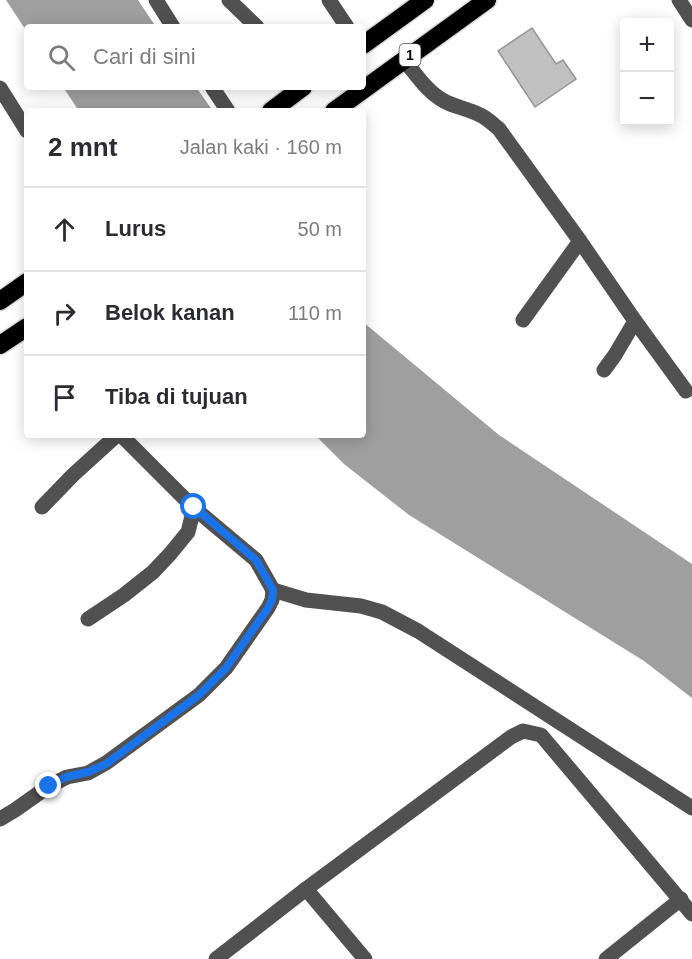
<!DOCTYPE html>
<html lang="id">
<meta charset="utf-8">
<style>
:root{--surface:#fff;--page:#f7f7f7;--text:#2b2b33;--muted:#7c7c81;--line:#e1e1e2}
body{margin:0;font-family:Helvetica,sans-serif;background:var(--page);color:var(--text)}
.controls{position:absolute;right:18px;top:18px;display:grid;overflow:hidden;border-radius:6px;box-shadow:0 3px 15px #0003}
.controls button{width:54px;height:54px;display:grid;place-items:center;padding:0;border:0;border-bottom:2px solid var(--line);background:var(--surface);color:var(--text);font:30px sans-serif}
.stop{position:absolute;width:18px;height:18px;margin:-14px;border:4px solid #1a73e8;border-radius:50%;background:#fff}
.stop.end{background:#1a73e8;border-color:#fff;box-shadow:0 2px 6px #0008}
.list{margin:0;padding:0;list-style:none}
h2{display:flex;justify-content:space-between;align-items:center;height:78px;margin:0;padding:0 24px;font-size:26px}
h2 small{font-size:20px;font-weight:400;color:var(--muted)}
.list li{display:grid;grid-template-columns:39px 1fr auto;gap:18px;align-items:center;box-sizing:border-box;height:84px;padding:0 24px;border-top:2px solid var(--line)}
.list b{display:block;font-size:22px;white-space:nowrap}
.list em{font-size:20px;font-style:normal;color:var(--muted)}
.icon{flex:none;width:33px;height:33px;fill:none;stroke:currentColor;stroke-width:2;stroke-linecap:round;stroke-linejoin:round}
.map{position:relative;flex:none;width:692px;height:959px;overflow:hidden}
.search{position:absolute;background:var(--surface);box-shadow:0 3px 15px #0003;left:24px;top:24px;width:342px;height:66px;display:flex;align-items:center;gap:15px;box-sizing:border-box;padding:0 21px;border-radius:6px;color:var(--muted);font-size:22px}
.panel{position:absolute;background:var(--surface);box-shadow:0 3px 15px #0003;left:24px;top:108px;width:342px;height:330px;border-radius:6px}
.map>svg:first-child{display:block}
.water{fill:#9f9f9f}
.building{fill:#c0c0c0;stroke:#959595;stroke-width:1.5}
.lines{fill:none;stroke-linecap:round;stroke-linejoin:round}
.highway-casing{stroke:#dbdbdb;stroke-width:21}
.minor{stroke:#515151;stroke-width:15}
.highway{stroke:#000;stroke-width:18}
.route{stroke:#1a73e8;stroke-width:8}
.labels{text-anchor:middle;dominant-baseline:central;stroke-width:6;stroke-linejoin:round;paint-order:stroke}
.shield{fill:#fff;stroke:#4c4c4c;stroke-width:1.5}
.shield-label{font-size:14px;font-weight:bold;fill:#000}
</style>
<div class="map">
<svg width="692" height="959" viewBox="0 0 692 959">
<rect width="100%" height="100%" fill="#fff"/>
<g class="water">
<polygon points="6,0 138,0 156,27 27,27 27,32"/>
<polygon points="63,87 196,87 213,111 79,111"/>
<polygon points="363,322 499,435 692,564 692,698 644,661 409,515 344,464 315,435 363,435"/>
</g>
<polygon class="building" points="532,28 556,64 563,60 576,79 535,107 498,51"/>
<g class="lines">
<g class="highway-casing">
<g id="highway">
<polyline points="363,45 425,0"/>
<polyline points="271,111 303,87"/>
<polyline points="334,111 487,0"/>
<polyline points="0,301 27,282"/>
<polyline points="0,345 27,327"/>
</g>
</g>
<g class="minor">
<polyline points="156,0 173,27"/>
<polyline points="229,0 257,27"/>
<polyline points="329,0 347,27"/>
<polyline points="679,0 692,20"/>
<path d="M 404,60 C 416,74 427,92 444,101 C 455,107 468,109 480,115 C 487,118 493,124 499,129 L 580,241 L 635,321 L 615,355 L 604,370"/>
<polyline points="212,87 228,111"/>
<polyline points="0,88 27,131"/>
<polyline points="523,320 580,241"/>
<polyline points="635,321 686,391"/>
<polyline points="42,507 73,475 117,435"/>
<polyline points="273,590 306,600 361,606 382,612 418,631 692,808"/>
<polyline points="88,619 124,595 153,572 170,554 188,532 194,508"/>
<polyline points="0,819 15,810 49,786 67,777 88,773 106,763 199,695 226,668 268,608 272,600 273,590 256,560 194,508 121,435"/>
<polyline points="306,889 365,959"/>
<polyline points="216,959 306,889 511,737 523,731 541,735 692,914"/>
<polyline points="606,959 681,899"/>
</g>
<use href="#highway" class="highway"/>
</g>
<g class="lines">
<polyline class="route" points="49,786 66,777 88,772 106,764 199,695 226,668 268,608 272,600 273,590 256,560 194,507"/>
</g>
<g class="labels">
<rect class="shield" x="399.5" y="44" width="21" height="22" rx="4.5"/>
<g class="shield-label">
<text x="410" y="55">1</text>
</g>
</g>
</svg>
<div class="controls">
<button>+</button>
<button>−</button>
</div>
<div class="stop" style="left:194px;top:507px"></div>
<div class="stop end" style="left:49px;top:786px"></div>
<div class="search"><svg class="icon" aria-label="search" viewBox="0 0 24 24"><circle cx="10" cy="10" r="6"/><path d="M15 15l6 6"/></svg>Cari di sini</div>
<section class="panel">
<h2>2 mnt<small>Jalan kaki · 160 m</small></h2>
<ul class="list">
<li><svg class="icon" aria-label="ahead" viewBox="0 0 24 24"><path d="M12 20V5M6 11l6-6 6 6"/></svg><div><b>Lurus</b></div><em>50 m</em></li>
<li><svg class="icon" aria-label="right" viewBox="0 0 24 24"><path d="M7 20v-9h11M14 6l5 5-5 5"/></svg><div><b>Belok kanan</b></div><em>110 m</em></li>
<li><svg class="icon" aria-label="arrive" viewBox="0 0 24 24"><path d="M6 21V4h12l-3 4 3 4H6"/></svg><div><b>Tiba di tujuan</b></div></li>
</ul>
</section>
</div>
